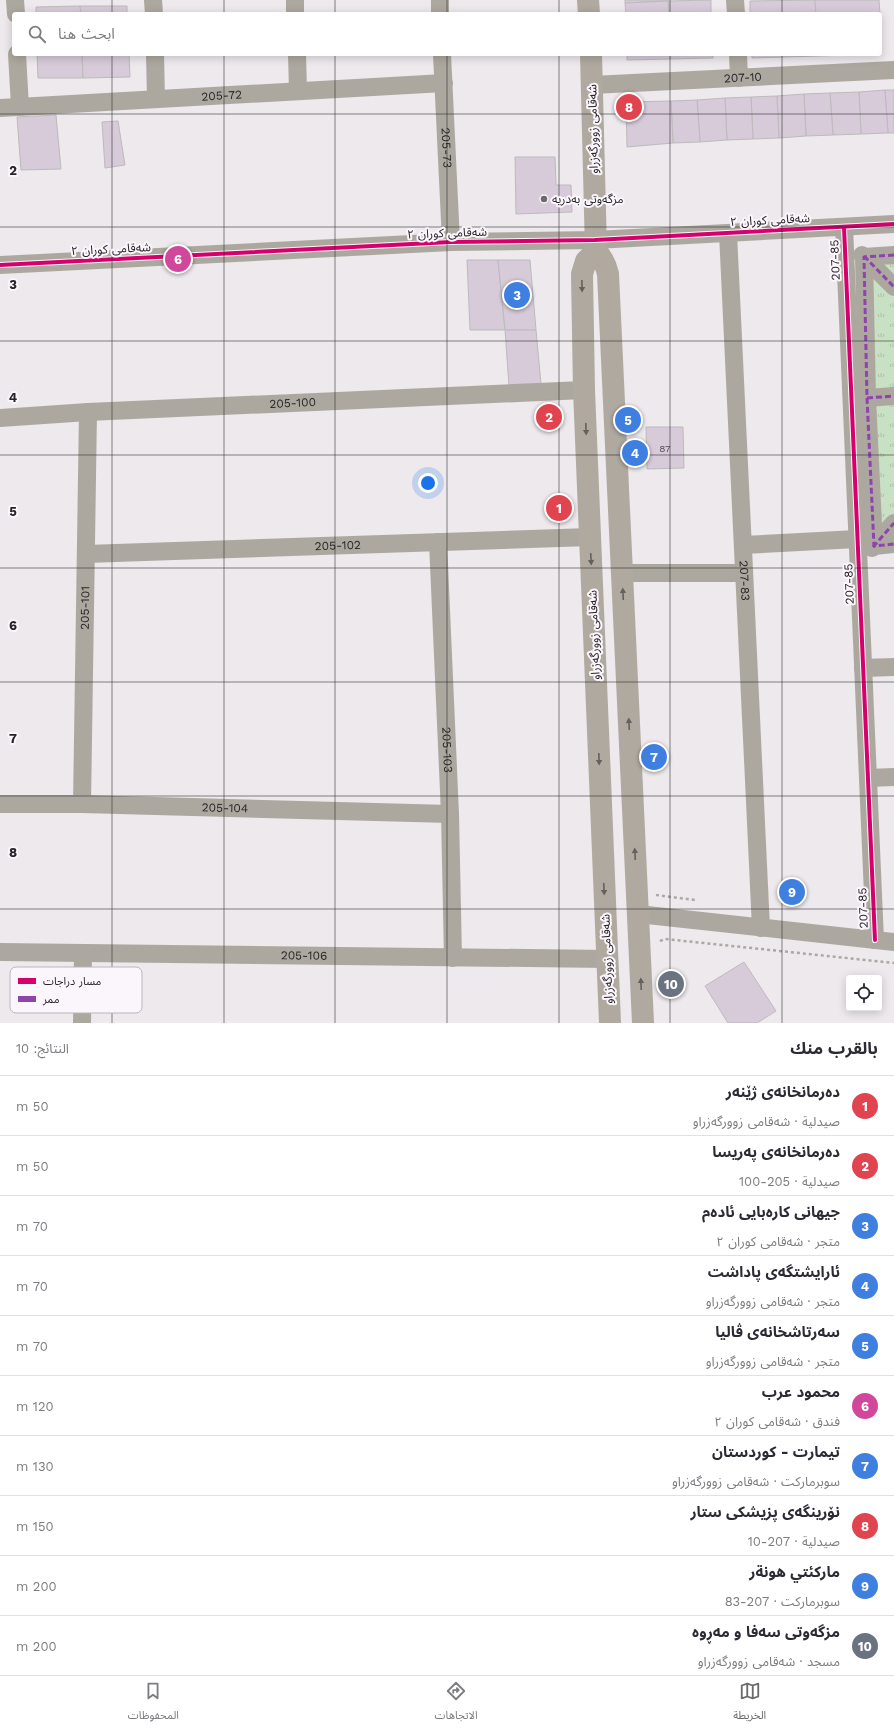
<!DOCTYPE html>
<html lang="ar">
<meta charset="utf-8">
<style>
:root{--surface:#fff;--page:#f7f7f7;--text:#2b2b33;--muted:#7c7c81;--line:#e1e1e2;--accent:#6c696c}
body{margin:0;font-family:"Work Sans","Noto Sans Arabic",sans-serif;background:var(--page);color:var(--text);direction:rtl}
.controls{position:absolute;right:12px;bottom:12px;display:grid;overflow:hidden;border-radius:4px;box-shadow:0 2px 10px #0003}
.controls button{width:36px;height:36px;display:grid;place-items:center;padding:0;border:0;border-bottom:1px solid var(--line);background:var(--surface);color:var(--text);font:20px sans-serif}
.you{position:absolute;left:428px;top:483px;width:14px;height:14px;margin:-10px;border:3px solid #fff;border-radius:50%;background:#1a73e8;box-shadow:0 0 0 6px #1a73e833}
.badge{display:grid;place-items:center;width:26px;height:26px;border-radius:50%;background:var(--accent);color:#fff;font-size:13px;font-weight:700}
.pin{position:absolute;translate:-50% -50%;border:2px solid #fff;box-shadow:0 1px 4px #0006}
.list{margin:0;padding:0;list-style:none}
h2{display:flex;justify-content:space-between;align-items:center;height:52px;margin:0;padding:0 16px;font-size:17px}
h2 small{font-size:13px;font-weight:400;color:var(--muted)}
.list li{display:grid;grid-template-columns:26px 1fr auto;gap:12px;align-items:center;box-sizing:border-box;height:60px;padding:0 16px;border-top:1px solid var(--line)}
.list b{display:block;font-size:15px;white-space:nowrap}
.list p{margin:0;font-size:13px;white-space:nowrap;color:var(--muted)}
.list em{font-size:13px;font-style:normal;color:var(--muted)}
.icon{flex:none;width:22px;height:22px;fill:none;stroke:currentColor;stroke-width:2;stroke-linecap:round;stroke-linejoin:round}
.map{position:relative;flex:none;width:894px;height:1023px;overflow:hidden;direction:ltr}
.search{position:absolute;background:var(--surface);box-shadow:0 2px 10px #0003;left:12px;right:12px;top:12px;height:44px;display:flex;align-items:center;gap:10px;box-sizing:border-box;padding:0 14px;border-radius:4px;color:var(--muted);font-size:15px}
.sheet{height:652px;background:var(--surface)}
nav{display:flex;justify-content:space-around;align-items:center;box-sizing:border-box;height:56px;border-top:1px solid var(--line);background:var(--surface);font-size:11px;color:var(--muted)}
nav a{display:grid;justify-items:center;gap:2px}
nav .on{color:var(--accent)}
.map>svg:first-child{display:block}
.grass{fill:url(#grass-tufts)}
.building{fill:#d7cad9;stroke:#bdbabd}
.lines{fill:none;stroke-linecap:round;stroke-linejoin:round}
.path{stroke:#aca8a2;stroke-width:2.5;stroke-dasharray:3 3;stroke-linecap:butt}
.minor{stroke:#ada89f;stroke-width:18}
.major{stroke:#afa9a0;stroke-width:22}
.quiet{stroke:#8e44ad;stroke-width:3;stroke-dasharray:6 3;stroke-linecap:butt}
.cycleway-casing{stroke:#fbf5fc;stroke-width:6}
.cycleway{stroke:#d6006c;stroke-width:4}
.oneway{fill:#64605d}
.grid{fill:none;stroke:#272427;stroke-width:1;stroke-opacity:0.55}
.poi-dot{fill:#6c696c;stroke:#fbf5fc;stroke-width:1.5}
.labels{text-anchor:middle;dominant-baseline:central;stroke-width:4;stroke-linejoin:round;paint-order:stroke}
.number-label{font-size:10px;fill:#534e54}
.street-label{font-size:12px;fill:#272427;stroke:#fbf5fc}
.poi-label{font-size:12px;fill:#272427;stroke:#fbf5fc;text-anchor:start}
.key{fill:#fbf5fc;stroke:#bbb6bc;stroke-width:1}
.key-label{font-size:11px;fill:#272427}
.grid-label{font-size:13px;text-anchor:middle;font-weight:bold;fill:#272427;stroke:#fbf5fc;stroke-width:4;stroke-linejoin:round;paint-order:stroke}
</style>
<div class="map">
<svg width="894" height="1023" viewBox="0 0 894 1023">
<defs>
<pattern id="grass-tufts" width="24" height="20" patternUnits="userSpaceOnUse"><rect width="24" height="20" fill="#c8e0c3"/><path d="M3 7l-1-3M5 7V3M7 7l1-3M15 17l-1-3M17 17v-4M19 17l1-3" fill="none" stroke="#acc0a8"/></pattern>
</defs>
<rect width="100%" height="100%" fill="#ede9ed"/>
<polygon class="grass" points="894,253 894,547 872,548 862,255"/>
<g class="building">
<polygon points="625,0 668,0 668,1 625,3"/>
<polygon points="711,0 711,14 669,14 668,1"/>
<polygon points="815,0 816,14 750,14 750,1"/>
<polygon points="815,0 879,0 880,14 816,14"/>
<polygon points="668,1 669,14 626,14 625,3"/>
<polygon points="80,6 81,14 36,14 36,7"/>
<polygon points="80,6 127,6 127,14 81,14"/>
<polygon points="37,54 82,54 83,78 38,78"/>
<polygon points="82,54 129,54 130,77 83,78"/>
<polygon points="627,54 670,54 671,59 627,60"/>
<polygon points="670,54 713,54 713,58 671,59"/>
<polygon points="752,54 817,54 818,56 752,58"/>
<polygon points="817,54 877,54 818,56"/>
<polygon points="885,90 894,90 894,133 888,133"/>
<polygon points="885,90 888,133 861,134 859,92"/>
<polygon points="859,92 861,134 833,135 830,93"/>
<polygon points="830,93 833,135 806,136 804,94"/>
<polygon points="804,94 806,136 779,138 777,96"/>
<polygon points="777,96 779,138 753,139 751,97"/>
<polygon points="751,97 753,139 727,140 725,98"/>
<polygon points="725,98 727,140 700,142 697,100"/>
<polygon points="697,100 700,142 673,143 671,101"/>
<polygon points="671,101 673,143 627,147 626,102"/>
<polygon points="56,115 61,169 21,170 17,117"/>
<polygon points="118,121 125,165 105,168 102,122"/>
<polygon points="515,157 555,157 556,185 571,185 572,212 516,214"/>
<polygon points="467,260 498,260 505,330 470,330"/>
<polygon points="498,260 530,260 536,330 505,330"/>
<polygon points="505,330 536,330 541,384 509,386"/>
<polygon points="646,427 683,427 684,468 647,469"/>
<polygon points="744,962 776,1011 757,1023 728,1023 705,986"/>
</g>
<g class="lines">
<g class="path">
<polyline points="656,895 695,900"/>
<polyline points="660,941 665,939 675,940 894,963"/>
</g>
<g class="minor">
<polyline points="15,0 16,14"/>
<polyline points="153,0 154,14"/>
<polyline points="295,0 295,14"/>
<polyline points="440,0 440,14"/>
<polyline points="735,0 736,14"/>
<polyline points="17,54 20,107"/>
<polyline points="155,54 156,99"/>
<polyline points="297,54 298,91"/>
<path id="s1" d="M 442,54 L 451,242"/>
<polyline points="738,54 739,78"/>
<path id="s2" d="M 592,85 L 894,70"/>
<path id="s3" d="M 0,108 L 444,83"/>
<polyline points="844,227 875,940"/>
<path id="s4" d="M 728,233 L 761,928"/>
<polyline points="862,255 894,287"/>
<polyline points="894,255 864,257 867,398 874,546 894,544"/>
<polyline points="0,265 451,242 595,240 894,224"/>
<polyline points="867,398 894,396"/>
<path id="s5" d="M 0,418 L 88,412 L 584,390"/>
<path id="s6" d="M 438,542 L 450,814 L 453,958"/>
<polyline points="743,545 857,539"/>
<polyline points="872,548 894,523"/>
<path id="s7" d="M 86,554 L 590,537"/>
<polyline points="622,573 744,573"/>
<polyline points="863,668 894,667"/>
<polyline points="868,778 894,777"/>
<path id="s8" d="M 0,804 L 82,804 L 450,814"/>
<path id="s9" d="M 82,804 L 88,412"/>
<polyline points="638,914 894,942"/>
<path id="s10" d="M 0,952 L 607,959"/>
<polyline points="82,1023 83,953"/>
</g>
<g class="major">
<polyline points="588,0 589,14"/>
<path d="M 591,54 L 596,251 C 603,258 606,265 608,274 L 643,1023"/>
<polyline points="596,251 586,261 582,274 584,390 610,1023"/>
</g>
<g class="quiet">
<polyline points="894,255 864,257 867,398 874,546 894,544"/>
<polyline points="864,256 894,287"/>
<polyline points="867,398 894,396"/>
<polyline points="873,547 894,523"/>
</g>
<g class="cycleway-casing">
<g id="cycleway">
<polyline points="844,227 875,940"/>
<polyline points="0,265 451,242 595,240 894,224"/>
</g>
</g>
<use href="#cycleway" class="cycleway"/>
</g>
<defs><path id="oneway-solid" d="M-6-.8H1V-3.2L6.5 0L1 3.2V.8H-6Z"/></defs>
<g class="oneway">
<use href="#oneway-solid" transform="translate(582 286) rotate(89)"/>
<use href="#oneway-solid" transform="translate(586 429) rotate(88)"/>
<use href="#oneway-solid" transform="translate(591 559) rotate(87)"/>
<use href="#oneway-solid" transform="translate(623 594) rotate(-93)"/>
<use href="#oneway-solid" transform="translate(629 724) rotate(-93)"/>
<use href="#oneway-solid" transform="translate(599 759) rotate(88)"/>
<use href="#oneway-solid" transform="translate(635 854) rotate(-93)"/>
<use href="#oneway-solid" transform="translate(604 889) rotate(88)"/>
<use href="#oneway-solid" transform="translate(641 984) rotate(-92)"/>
</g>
<path class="grid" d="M 112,0 L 112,14M 224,0 L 224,14M 335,0 L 335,14M 447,0 L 447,14M 559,0 L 559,14M 670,0 L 670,14M 782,0 L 782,14M 112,54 L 112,1023M 224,54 L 224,1023M 335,54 L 335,1023M 447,54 L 447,1023M 559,54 L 559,1023M 670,54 L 670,1023M 782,54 L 782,1023M 0,114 L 894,114M 0,227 L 894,227M 0,341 L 894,341M 0,455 L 894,455M 0,568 L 894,568M 0,682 L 894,682M 0,796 L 894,796M 0,909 L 894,909"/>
<circle class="poi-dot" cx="544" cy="199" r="4"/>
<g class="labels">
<g class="number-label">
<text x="665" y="448">87</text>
</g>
<g class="street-label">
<text stroke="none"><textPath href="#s2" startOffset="151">207-10</textPath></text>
<text stroke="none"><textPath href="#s3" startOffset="222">205-72</textPath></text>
<text transform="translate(593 129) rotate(-91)">شەقامی زوورگەزراو</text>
<text stroke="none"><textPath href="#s1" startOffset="94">205-73</textPath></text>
<text transform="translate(770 220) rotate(-3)">شەقامی کوران ٢</text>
<text transform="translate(447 233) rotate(-2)">شەقامی کوران ٢</text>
<text transform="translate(111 249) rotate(-3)">شەقامی کوران ٢</text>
<text transform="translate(835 260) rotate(-92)">207-85</text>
<text stroke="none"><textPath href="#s5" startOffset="293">205-100</textPath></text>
<text stroke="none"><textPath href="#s7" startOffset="252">205-102</textPath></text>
<text stroke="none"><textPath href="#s4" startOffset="348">207-83</textPath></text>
<text transform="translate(849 584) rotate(-92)">207-85</text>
<text stroke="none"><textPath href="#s9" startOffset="196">205-101</textPath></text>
<text transform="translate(594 635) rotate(-92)">شەقامی زوورگەزراو</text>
<text stroke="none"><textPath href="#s6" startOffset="208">205-103</textPath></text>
<text stroke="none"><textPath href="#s8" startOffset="225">205-104</textPath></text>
<text transform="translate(863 908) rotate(-92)">207-85</text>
<text stroke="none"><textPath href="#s10" startOffset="304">205-106</textPath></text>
<text transform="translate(607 959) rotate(-92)">شەقامی زوورگەزراو</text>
</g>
<g class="poi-label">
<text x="552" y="199">مزگه‌وتی به‌دریه</text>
</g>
</g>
<rect x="10" y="967" width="132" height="46" rx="6" class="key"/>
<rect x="18" y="978" width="18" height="6" fill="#d6006c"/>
<rect x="18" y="996" width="18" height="6" fill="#8e44ad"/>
<g class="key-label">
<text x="43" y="985">مسار دراجات</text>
<text x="43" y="1003">ممر</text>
</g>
<g class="grid-label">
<text x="13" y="175">2</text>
<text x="13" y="289">3</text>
<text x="13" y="402">4</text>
<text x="13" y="516">5</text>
<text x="13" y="630">6</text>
<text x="13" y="743">7</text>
<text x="13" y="857">8</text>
</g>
</svg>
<div class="controls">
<button><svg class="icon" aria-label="locate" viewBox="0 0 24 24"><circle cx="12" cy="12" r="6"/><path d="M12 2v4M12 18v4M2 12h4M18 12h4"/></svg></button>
</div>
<div class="you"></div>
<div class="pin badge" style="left:559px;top:508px;background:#e0444e">1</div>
<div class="pin badge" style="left:549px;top:417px;background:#e0444e">2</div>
<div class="pin badge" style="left:517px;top:295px;background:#3f7fe0">3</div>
<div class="pin badge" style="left:635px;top:453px;background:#3f7fe0">4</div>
<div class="pin badge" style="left:628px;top:420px;background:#3f7fe0">5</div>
<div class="pin badge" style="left:178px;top:259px;background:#d1479c">6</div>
<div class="pin badge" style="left:654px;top:757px;background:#3f7fe0">7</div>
<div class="pin badge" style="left:629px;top:107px;background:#e0444e">8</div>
<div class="pin badge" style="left:792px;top:892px;background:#3f7fe0">9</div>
<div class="pin badge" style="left:671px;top:984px;background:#6b7280">10</div>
<div class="search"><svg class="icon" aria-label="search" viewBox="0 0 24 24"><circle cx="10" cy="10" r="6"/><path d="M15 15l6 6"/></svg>ابحث هنا</div>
</div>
<section class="sheet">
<h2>بالقرب منك<small>النتائج: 10</small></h2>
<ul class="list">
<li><span class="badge" style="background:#e0444e">1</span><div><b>دەرمانخانەی ژێنەر</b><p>صيدلية · شەقامی زوورگەزراو</p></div><em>50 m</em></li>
<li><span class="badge" style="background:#e0444e">2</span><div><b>دەرمانخانەی پەریسا</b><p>صيدلية · 205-100</p></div><em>50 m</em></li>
<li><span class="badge" style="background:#3f7fe0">3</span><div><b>جیهانی کارەبایی ئادەم</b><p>متجر · شەقامی کوران ٢</p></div><em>70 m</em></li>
<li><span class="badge" style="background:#3f7fe0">4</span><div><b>ئارایشتگەی پاداشت</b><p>متجر · شەقامی زوورگەزراو</p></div><em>70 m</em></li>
<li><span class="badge" style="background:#3f7fe0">5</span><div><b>سەرتاشخانەی ڤالیا</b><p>متجر · شەقامی زوورگەزراو</p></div><em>70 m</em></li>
<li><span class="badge" style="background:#d1479c">6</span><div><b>محمود عرب</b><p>فندق · شەقامی کوران ٢</p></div><em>120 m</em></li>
<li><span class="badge" style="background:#3f7fe0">7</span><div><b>تیمارت - کوردستان</b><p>سوبرماركت · شەقامی زوورگەزراو</p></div><em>130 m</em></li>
<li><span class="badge" style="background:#e0444e">8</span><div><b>نۆرینگەی پزیشکی ستار</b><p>صيدلية · 207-10</p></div><em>150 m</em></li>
<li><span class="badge" style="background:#3f7fe0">9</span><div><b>ماركئتي هونةر</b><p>سوبرماركت · 207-83</p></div><em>200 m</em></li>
<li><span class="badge" style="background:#6b7280">10</span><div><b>مزگەوتی سەفا و مەڕوە</b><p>مسجد · شەقامی زوورگەزراو</p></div><em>200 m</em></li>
</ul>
</section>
<nav>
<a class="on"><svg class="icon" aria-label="map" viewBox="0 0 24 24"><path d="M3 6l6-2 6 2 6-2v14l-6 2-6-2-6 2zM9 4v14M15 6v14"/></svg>الخريطة</a>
<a><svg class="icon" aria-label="directions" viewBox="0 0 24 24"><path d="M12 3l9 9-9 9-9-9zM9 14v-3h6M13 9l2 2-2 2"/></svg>الاتجاهات</a>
<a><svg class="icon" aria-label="saved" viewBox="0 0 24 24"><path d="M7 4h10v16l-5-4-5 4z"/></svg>المحفوظات</a>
</nav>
